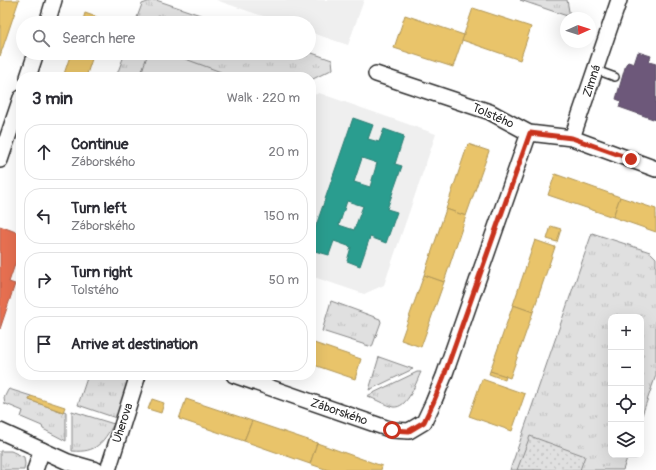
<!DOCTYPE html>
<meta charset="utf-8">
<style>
:root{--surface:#fff;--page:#f7f7f7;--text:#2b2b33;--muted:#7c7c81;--line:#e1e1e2}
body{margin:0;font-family:Pangolin,sans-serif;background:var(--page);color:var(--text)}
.controls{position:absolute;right:12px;bottom:12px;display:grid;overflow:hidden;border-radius:8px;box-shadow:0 4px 16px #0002}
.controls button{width:36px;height:36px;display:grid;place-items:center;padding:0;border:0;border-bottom:1px solid var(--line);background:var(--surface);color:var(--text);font:20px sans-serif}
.compass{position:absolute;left:560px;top:12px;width:36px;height:36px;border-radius:50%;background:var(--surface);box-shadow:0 4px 16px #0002;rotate:87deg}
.stop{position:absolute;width:12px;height:12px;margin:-9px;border:3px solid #c8321e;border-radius:50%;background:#fff}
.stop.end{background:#c8321e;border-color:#fff;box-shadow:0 1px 4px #0008}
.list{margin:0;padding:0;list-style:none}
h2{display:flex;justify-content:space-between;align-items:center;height:52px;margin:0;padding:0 16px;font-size:17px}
h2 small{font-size:13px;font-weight:400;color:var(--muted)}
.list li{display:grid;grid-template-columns:26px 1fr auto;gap:12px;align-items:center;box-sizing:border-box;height:56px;margin:0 8px 8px;padding:0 8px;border:1px solid var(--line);border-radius:16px}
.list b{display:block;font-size:15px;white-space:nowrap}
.list p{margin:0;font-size:13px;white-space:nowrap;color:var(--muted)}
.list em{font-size:13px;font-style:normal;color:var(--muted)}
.icon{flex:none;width:22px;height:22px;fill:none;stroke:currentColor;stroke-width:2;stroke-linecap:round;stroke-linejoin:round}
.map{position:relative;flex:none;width:656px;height:470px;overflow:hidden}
.search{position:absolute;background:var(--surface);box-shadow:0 4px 16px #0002;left:16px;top:16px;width:300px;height:44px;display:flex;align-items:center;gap:10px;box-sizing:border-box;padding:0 14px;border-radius:22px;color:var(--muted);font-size:15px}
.panel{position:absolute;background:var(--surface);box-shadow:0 4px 16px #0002;left:16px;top:72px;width:300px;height:308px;border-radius:16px}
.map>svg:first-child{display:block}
.built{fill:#efefef}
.grass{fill:url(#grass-tufts);stroke:#868686}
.park{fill:url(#park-dots);stroke:#868686}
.garden{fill:#e0e0e0;stroke:#868686}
.homes{fill:#e9c46a;stroke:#b09657}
.shops{fill:#e76f51;stroke:#af5b46}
.offices{fill:#6d597a;stroke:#594b62}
.schools{fill:#2a9d8f;stroke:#2a7b71;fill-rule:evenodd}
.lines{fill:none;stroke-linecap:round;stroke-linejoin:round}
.lane-casing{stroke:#2b2b2b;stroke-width:10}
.street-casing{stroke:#2b2b2b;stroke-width:18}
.lane{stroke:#fff;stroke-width:7}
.street{stroke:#fff;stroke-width:15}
.route{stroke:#c8321e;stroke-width:5}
.labels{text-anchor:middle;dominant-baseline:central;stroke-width:4;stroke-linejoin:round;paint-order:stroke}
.street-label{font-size:12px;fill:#2b2b2b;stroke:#fff}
</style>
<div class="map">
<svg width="656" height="470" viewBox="0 0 656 470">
<defs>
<pattern id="grass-tufts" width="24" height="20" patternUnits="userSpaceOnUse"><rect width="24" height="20" fill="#e0e0e0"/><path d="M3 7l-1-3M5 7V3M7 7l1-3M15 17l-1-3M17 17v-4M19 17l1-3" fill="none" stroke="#c0c0c0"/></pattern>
<pattern id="park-dots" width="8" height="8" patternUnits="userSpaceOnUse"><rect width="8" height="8" fill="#e0e0e0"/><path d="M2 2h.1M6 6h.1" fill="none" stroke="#c0c0c0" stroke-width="1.8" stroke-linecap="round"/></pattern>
</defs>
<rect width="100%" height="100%" fill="#fff"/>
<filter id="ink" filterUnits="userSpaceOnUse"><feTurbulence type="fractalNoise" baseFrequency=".025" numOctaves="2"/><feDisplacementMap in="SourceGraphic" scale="8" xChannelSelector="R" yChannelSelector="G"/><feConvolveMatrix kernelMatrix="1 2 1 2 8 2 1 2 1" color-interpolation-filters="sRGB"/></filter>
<g filter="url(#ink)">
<g class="built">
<polygon points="216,0 364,0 348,45 309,32 309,23 283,23"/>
<polygon points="319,93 436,134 384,285 364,294 311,276 311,96"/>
</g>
<g class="grass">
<polygon points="153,0 156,0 224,23 135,23 142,4"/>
<polygon points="520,0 567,0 570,17"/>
<polygon points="309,52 332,60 333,69 311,80 311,77 116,77 125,53 309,53"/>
<polygon points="592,233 650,252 656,258 656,375 641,418 641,317 611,317 611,455 628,455 623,470 510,470"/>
<polygon points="331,301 380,319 381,322 372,347 322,331"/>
<polygon points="379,357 413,369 369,390"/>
<path d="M 417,372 L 421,372 C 416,382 408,409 393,407 C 385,405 375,399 367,396 Z"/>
<polygon points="88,375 130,375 116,418 78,405"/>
<polygon points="9,389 31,396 29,400 63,412 64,411 66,412 66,441 43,429 42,426 21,417 23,411 6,404 5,405 4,398 8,390"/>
<path d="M 72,411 L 114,424 C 102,443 97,453 72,451 Z"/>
<polygon points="0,451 11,451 24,457 25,464 24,470 0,470"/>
</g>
<polygon class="park" points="530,436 585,456 580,470 517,470"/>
<polygon class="garden" points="148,53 169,53 221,72 219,77 140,77"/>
<g class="homes">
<polygon points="0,0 19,0 0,56"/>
<polygon points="473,8 531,27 520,60 462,40"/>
<polygon points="85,13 105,20 104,23 82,23"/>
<polygon points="405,15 464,35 453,67 394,48"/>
<polygon points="71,53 94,53 86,77 63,77"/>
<polygon points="468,144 489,151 466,216 446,209"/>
<polygon points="555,174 620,197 613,217 548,195"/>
<polygon points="620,197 656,209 656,232 613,217"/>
<polygon points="446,209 466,216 444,282 424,275"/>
<polygon points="551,226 561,229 557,242 547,239"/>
<polygon points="535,240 555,247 533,312 513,305"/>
<polygon points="424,275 444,282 421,347 401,340"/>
<polygon points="513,305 533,312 510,378 490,371"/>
<polygon points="311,342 361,359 355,379 311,364"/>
<polygon points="490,371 506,376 505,380 489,374"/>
<polygon points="482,379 525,394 512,431 469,416"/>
<polygon points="31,396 65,407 63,412 29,400"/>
<polygon points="152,399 164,403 161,413 148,409"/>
<polygon points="186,399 252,421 244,441 179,419"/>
<polygon points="252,421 317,443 310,464 244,441"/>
<polygon points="317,443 382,466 381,470 328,470 310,464"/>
</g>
<polygon class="shops" points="0,226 21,234 21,247 9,282 15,284 0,329"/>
<polygon class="offices" points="638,52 651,56 649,62 656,64 656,120 619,107 621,101 616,99 626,64 628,62 634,64"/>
<path class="schools" d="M 353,118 L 373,125 L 368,139 L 379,142 L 384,129 L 404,136 L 395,164 L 402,166 L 387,209 L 397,212 L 386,243 L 370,237 L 360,266 L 347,261 L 351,247 L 334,241 L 329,255 L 311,250 L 311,240 ZM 362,158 L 377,163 L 370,187 L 354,182 ZM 347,201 L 363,206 L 354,230 L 339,225 Z"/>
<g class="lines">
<g class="lane-casing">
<polyline id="lane" points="596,70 615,77"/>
</g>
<g class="street-casing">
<g id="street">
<polyline points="47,23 54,0"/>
<polyline points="376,74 490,112 529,133 572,138 656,169"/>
<polyline points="28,77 36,53"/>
<polyline points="572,138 619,0"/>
<polyline points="0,160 21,98"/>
<polyline points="234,375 392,430 409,431 424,422 433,403 444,376 529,133"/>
<polyline points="0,431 68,462 96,470"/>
<polyline points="35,470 42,450"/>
<polyline points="108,470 138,375"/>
</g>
</g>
<use href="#lane" class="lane"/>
<use href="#street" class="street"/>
</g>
</g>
<g class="lines" filter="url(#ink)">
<polyline class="route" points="392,430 409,431 424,422 433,403 444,376 530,133 572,138 631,159"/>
</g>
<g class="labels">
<g class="street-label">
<text transform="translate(592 81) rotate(-72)">Zimná</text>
<text transform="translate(493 116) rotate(24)">Tolstého</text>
<text transform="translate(339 412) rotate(19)">Záborského</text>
<text transform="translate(123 423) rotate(-72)">Uherova</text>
</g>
</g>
</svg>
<div class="controls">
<button>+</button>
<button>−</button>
<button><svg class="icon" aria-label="locate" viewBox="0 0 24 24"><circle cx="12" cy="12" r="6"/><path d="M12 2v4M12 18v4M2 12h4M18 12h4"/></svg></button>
<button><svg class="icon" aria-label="layers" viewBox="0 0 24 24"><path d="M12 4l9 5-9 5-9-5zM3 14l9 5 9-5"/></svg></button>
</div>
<svg class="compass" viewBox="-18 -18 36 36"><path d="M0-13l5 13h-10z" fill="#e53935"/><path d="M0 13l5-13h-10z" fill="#7c7c81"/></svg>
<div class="stop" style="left:392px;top:430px"></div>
<div class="stop end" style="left:631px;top:159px"></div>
<div class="search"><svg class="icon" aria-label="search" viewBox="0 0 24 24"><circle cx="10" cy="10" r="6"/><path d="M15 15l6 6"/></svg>Search here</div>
<section class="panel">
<h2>3 min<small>Walk · 220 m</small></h2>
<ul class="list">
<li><svg class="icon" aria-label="ahead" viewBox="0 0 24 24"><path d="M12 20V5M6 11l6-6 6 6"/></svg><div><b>Continue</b><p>Záborského</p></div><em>20 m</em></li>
<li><svg class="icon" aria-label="left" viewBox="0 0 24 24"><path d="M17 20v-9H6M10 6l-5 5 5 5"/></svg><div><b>Turn left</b><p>Záborského</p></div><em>150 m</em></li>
<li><svg class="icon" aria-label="right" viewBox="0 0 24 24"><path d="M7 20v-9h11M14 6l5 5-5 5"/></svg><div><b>Turn right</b><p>Tolstého</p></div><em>50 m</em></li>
<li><svg class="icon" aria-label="arrive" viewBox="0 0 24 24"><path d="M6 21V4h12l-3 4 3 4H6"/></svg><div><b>Arrive at destination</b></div></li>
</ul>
</section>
</div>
